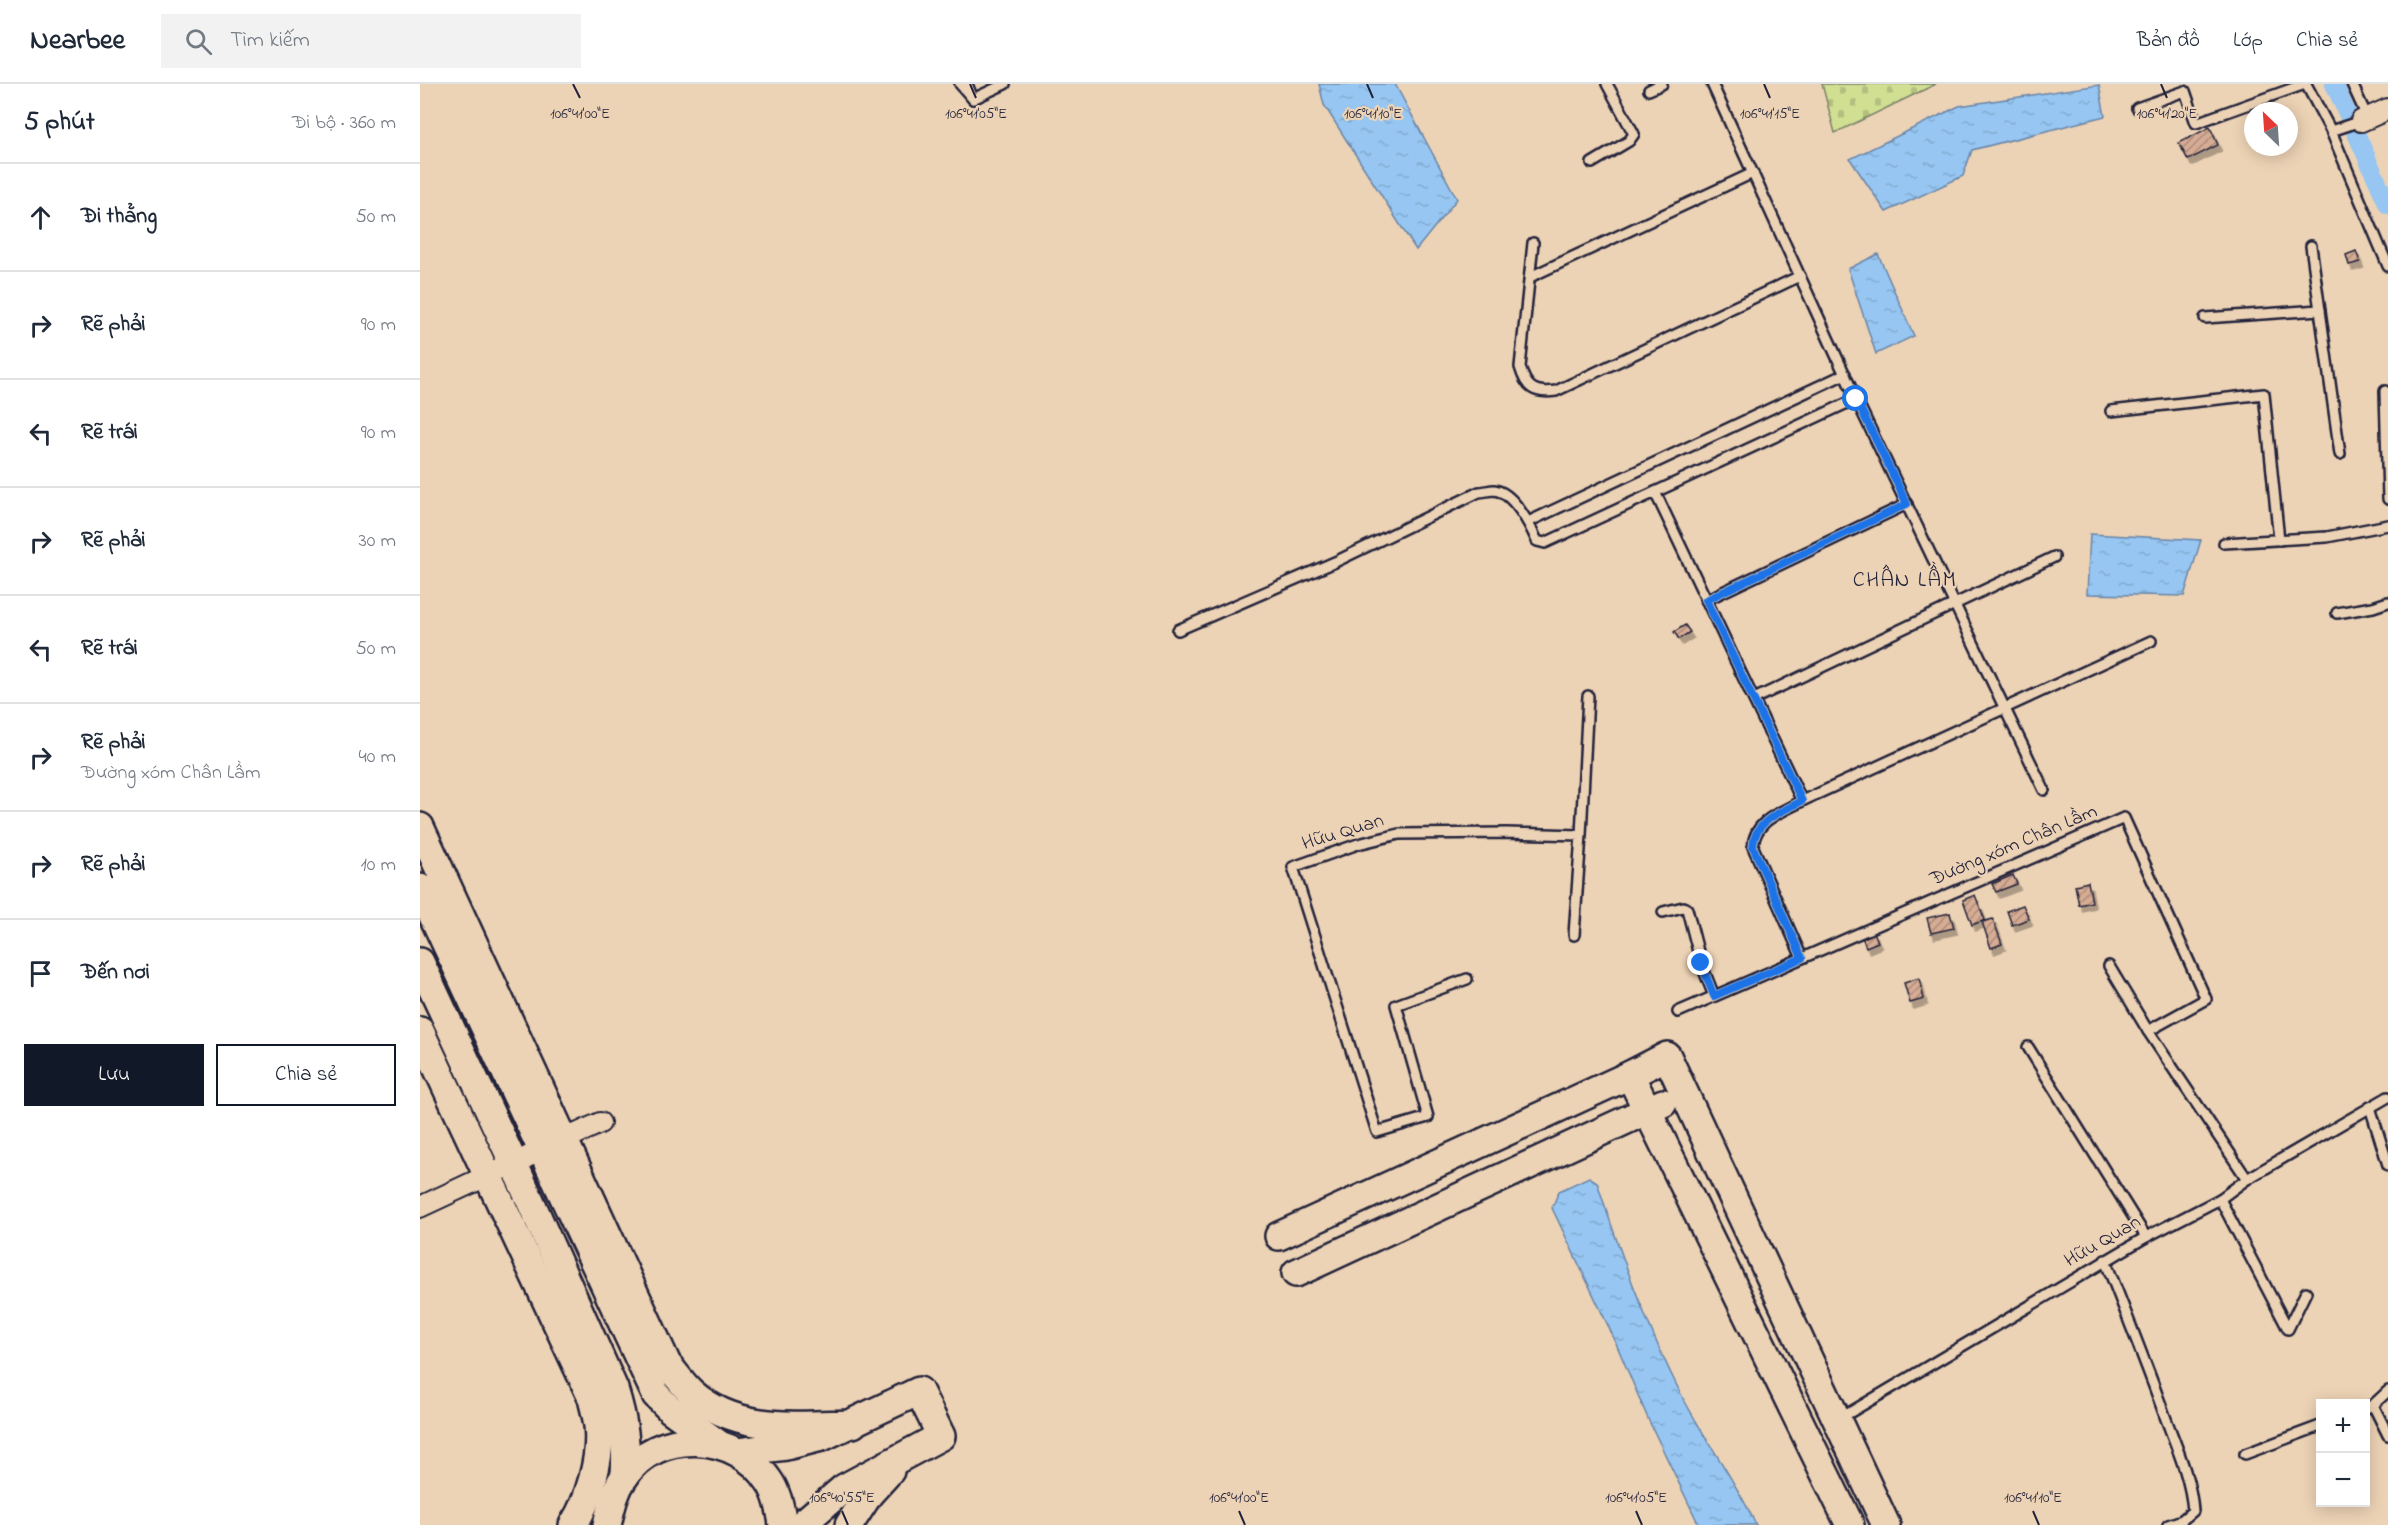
<!DOCTYPE html>
<html lang="vi">
<meta charset="utf-8">
<style>
:root{--surface:#fff;--page:#f2f2f3;--text:#1f2937;--muted:#747a83;--line:#e0e1e3;--accent:#111827}
body{margin:0;font-family:"Indie Flower",sans-serif;background:var(--page);color:var(--text)}
.controls{position:absolute;right:18px;bottom:18px;display:grid;overflow:hidden;border-radius:0px;box-shadow:0 3px 15px #0003}
.controls button{width:54px;height:54px;display:grid;place-items:center;padding:0;border:0;border-bottom:2px solid var(--line);background:var(--surface);color:var(--text);font:30px sans-serif}
.compass{position:absolute;left:1824px;top:18px;width:54px;height:54px;border-radius:50%;background:var(--surface);box-shadow:0 3px 15px #0003;rotate:335deg}
.stop{position:absolute;width:18px;height:18px;margin:-14px;border:4px solid #1a73e8;border-radius:50%;background:#fff}
.stop.end{background:#1a73e8;border-color:#fff;box-shadow:0 2px 6px #0008}
.list{margin:0;padding:0;list-style:none}
h2{display:flex;justify-content:space-between;align-items:center;height:78px;margin:0;padding:0 24px;font-size:26px}
h2 small{font-size:20px;font-weight:400;color:var(--muted)}
.list li{display:grid;grid-template-columns:39px 1fr auto;gap:18px;align-items:center;box-sizing:border-box;height:108px;padding:0 24px;border-top:2px solid var(--line)}
.list b{display:block;font-size:22px;white-space:nowrap}
.list p{margin:0;font-size:20px;white-space:nowrap;color:var(--muted)}
.list em{font-size:20px;font-style:normal;color:var(--muted)}
.actions{display:flex;gap:12px;padding:18px 24px}
.actions a{flex:1;padding:14px 0;border:2px solid var(--accent);border-radius:0px;text-align:center;font-size:21px;color:var(--accent)}
.actions .main{background:var(--accent);color:#fff}
.icon{flex:none;width:33px;height:33px;fill:none;stroke:currentColor;stroke-width:2;stroke-linecap:round;stroke-linejoin:round}
.map{position:relative;flex:none;width:1968px;height:1441px;overflow:hidden}
header{display:flex;align-items:center;gap:36px;box-sizing:border-box;height:84px;padding:0 30px;background:var(--surface);border-bottom:2px solid var(--line)}
header strong{font-size:28px}
nav{display:flex;gap:33px;margin-inline-start:auto;font-size:21px}
.search{width:420px;height:54px;background:var(--page);display:flex;align-items:center;gap:15px;box-sizing:border-box;padding:0 21px;border-radius:0px;color:var(--muted);font-size:22px}
main{display:flex}
aside{flex:1;background:var(--surface)}
.map>svg:first-child{display:block}
.cemetery{fill:url(#cemetery-stones);stroke:#798066;stroke-width:1.5}
.water{fill:url(#water-ripples);stroke:#6884a8;stroke-width:1.5}
.lines{fill:none;stroke-linecap:round;stroke-linejoin:round}
.canal{stroke:#96c6f1;stroke-width:18}
.building{fill:url(#building-hatch);stroke:#22223b;stroke-width:1.5;filter:url(#shadow)}
.lane-casing{stroke:#22223b;stroke-width:14}
.street-casing{stroke:#22223b;stroke-width:24}
.secondary-casing{stroke:#22223b;stroke-width:32}
.lane{stroke:#edd3b5;stroke-width:9}
.street{stroke:#edd3b5;stroke-width:20}
.secondary{stroke:#edd3b5;stroke-width:27}
.route{stroke:#1a73e8;stroke-width:8}
.ticks{fill:none;stroke:#22223b;stroke-width:2}
.labels{text-anchor:middle;dominant-baseline:central;stroke-width:4.5;stroke-linejoin:round;paint-order:stroke}
.street-label{font-size:20px;fill:#22223b;stroke:#edd3b5}
.quarter-label{font-size:22px;letter-spacing:1.5px;fill:#22223b;stroke:#edd3b5}
.ticks-label{font-size:15px;text-anchor:middle;fill:#22223b;stroke:#edd3b5;stroke-width:4.5;stroke-linejoin:round;paint-order:stroke}
</style>
<header>
<strong>Nearbee</strong>
<div class="search"><svg class="icon" aria-label="search" viewBox="0 0 24 24"><circle cx="10" cy="10" r="6"/><path d="M15 15l6 6"/></svg>Tìm kiếm</div>
<nav><a>Bản đồ</a><a>Lớp</a><a>Chia sẻ</a></nav>
</header>
<main>
<aside>
<h2>5 phút<small>Đi bộ · 360 m</small></h2>
<ul class="list">
<li><svg class="icon" aria-label="ahead" viewBox="0 0 24 24"><path d="M12 20V5M6 11l6-6 6 6"/></svg><div><b>Đi thẳng</b></div><em>50 m</em></li>
<li><svg class="icon" aria-label="right" viewBox="0 0 24 24"><path d="M7 20v-9h11M14 6l5 5-5 5"/></svg><div><b>Rẽ phải</b></div><em>90 m</em></li>
<li><svg class="icon" aria-label="left" viewBox="0 0 24 24"><path d="M17 20v-9H6M10 6l-5 5 5 5"/></svg><div><b>Rẽ trái</b></div><em>90 m</em></li>
<li><svg class="icon" aria-label="right" viewBox="0 0 24 24"><path d="M7 20v-9h11M14 6l5 5-5 5"/></svg><div><b>Rẽ phải</b></div><em>30 m</em></li>
<li><svg class="icon" aria-label="left" viewBox="0 0 24 24"><path d="M17 20v-9H6M10 6l-5 5 5 5"/></svg><div><b>Rẽ trái</b></div><em>50 m</em></li>
<li><svg class="icon" aria-label="right" viewBox="0 0 24 24"><path d="M7 20v-9h11M14 6l5 5-5 5"/></svg><div><b>Rẽ phải</b><p>Đường xóm Chân Lầm</p></div><em>40 m</em></li>
<li><svg class="icon" aria-label="right" viewBox="0 0 24 24"><path d="M7 20v-9h11M14 6l5 5-5 5"/></svg><div><b>Rẽ phải</b></div><em>10 m</em></li>
<li><svg class="icon" aria-label="arrive" viewBox="0 0 24 24"><path d="M6 21V4h12l-3 4 3 4H6"/></svg><div><b>Đến nơi</b></div></li>
</ul>
<div class="actions"><a class="main">Lưu</a><a>Chia sẻ</a></div>
</aside>
<div class="map">
<svg width="1968" height="1441" viewBox="0 0 1968 1441">
<defs>
<pattern id="cemetery-stones" width="16" height="16" patternUnits="userSpaceOnUse" patternTransform="scale(1.5)"><rect width="16" height="16" fill="#d0df92"/><path d="M2 7V4a2 2 0 0 1 4 0v3zM10 15v-3a2 2 0 0 1 4 0v3z" fill="#b2bf7f"/></pattern>
<pattern id="water-ripples" width="26" height="14" patternUnits="userSpaceOnUse" patternTransform="scale(1.5)"><rect width="26" height="14" fill="#96c6f1"/><path d="M2 4q2-2 4 0t4 0M15 11q2-2 4 0t4 0" fill="none" stroke="#81aad0"/></pattern>
<pattern id="building-hatch" width="6" height="6" patternUnits="userSpaceOnUse" patternTransform="scale(1.5)"><rect width="6" height="6" fill="#d6ac94"/><path d="M-1 1l2-2M0 6l6-6M5 7l2-2" fill="none" stroke="#ad8c7a"/></pattern>
<filter id="shadow"><feDropShadow dx="3.5" dy="6" stdDeviation="0" flood-color="#0004"/></filter>
</defs>
<rect width="100%" height="100%" fill="#edd3b5"/>
<filter id="ink" filterUnits="userSpaceOnUse"><feTurbulence type="fractalNoise" baseFrequency=".0167" numOctaves="2"/><feDisplacementMap in="SourceGraphic" scale="12" xChannelSelector="R" yChannelSelector="G"/><feConvolveMatrix kernelMatrix="1 2 1 2 8 2 1 2 1" color-interpolation-filters="sRGB"/></filter>
<g filter="url(#ink)">
<polygon class="cemetery" points="1402,0 1516,0 1415,49"/>
<g class="water">
<polygon points="899,0 975,0 1037,115 996,166 904,21"/>
<polygon points="1679,1 1685,32 1552,66 1543,92 1466,128 1430,75 1539,22"/>
<polygon points="1458,170 1494,252 1456,270 1428,185"/>
<polygon points="1670,450 1781,456 1764,512 1667,510"/>
<path d="M 1169,1093 L 1177,1098 C 1201,1171 1226,1241 1261,1310 C 1284,1355 1315,1395 1336,1441 L 1279,1441 L 1229,1337 L 1192,1250 L 1132,1124 L 1139,1107 Z"/>
</g>
<g class="lines">
<polyline class="canal" points="1914,0 1968,121"/>
</g>
<g class="building">
<polygon points="1790,43 1798,61 1768,76 1759,59"/>
<polygon points="1936,167 1940,178 1929,181 1926,171"/>
<polygon points="1265,541 1270,548 1259,555 1254,548"/>
<polygon points="1593,791 1597,800 1576,808 1572,800"/>
<polygon points="1668,798 1672,818 1659,821 1655,801"/>
<polygon points="1555,811 1565,836 1552,841 1543,816"/>
<polygon points="1603,821 1609,835 1592,841 1587,827"/>
<polygon points="1530,829 1534,844 1511,849 1507,834"/>
<polygon points="1573,835 1582,860 1571,864 1562,838"/>
<polygon points="1454,848 1458,858 1446,863 1442,853"/>
<polygon points="1499,894 1504,915 1490,919 1484,899"/>
</g>
<g class="lines">
<g class="lane-casing">
<g id="lane">
<polyline points="540,0 553,15 547,0"/>
<polyline points="1292,0 1436,315"/>
<polyline points="1886,0 1911,47 1968,182"/>
<polyline points="1932,0 1947,33"/>
<polyline points="1229,6 1242,0"/>
<polyline points="553,15 585,0"/>
<polyline points="1717,24 1765,7 1776,39 1885,0"/>
<polyline points="1911,47 1941,37"/>
<polyline points="1172,79 1209,57 1214,50 1187,0"/>
<path d="M 1113,159 L 1100,283 C 1106,304 1114,310 1136,307 L 1380,192"/>
<polyline points="1891,162 1920,370"/>
<polyline points="1110,193 1333,89"/>
<polyline points="1785,234 1900,226"/>
<polyline points="1965,307 1968,415"/>
<polyline points="1691,327 1844,310 1859,456"/>
<polyline points="1235,408 1382,717"/>
<polyline points="1108,438 1425,290"/>
<polyline points="1804,459 1907,453 1968,441"/>
<polyline points="1286,516 1487,420"/>
<polyline points="1917,529 1953,523 1968,518"/>
<path d="M 758,546 L 915,478 L 1059,408 C 1064,408 1069,406 1074,406 C 1093,408 1110,441 1117,457 L 1125,459 L 1436,315 L 1624,706"/>
<polyline points="1334,615 1634,473"/>
<polyline points="1161,751 1168,612"/>
<polyline points="1243,828 1263,823 1267,825 1281,879 1294,912"/>
<path d="M 1382,874 L 1333,763 C 1334,736 1362,728 1382,717 L 1731,557"/>
<polyline points="1689,882 1728,947"/>
<polyline points="1047,895 976,921 1008,1033 957,1048 873,783 938,760 979,750 1087,749 1161,751 1154,851"/>
<polyline points="1258,928 1704,734 1786,915 1728,947 1827,1095"/>
<polyline points="1608,963 1726,1153"/>
<polyline points="1950,1023 1968,1081"/>
<polyline points="1800,1115 1868,1245 1886,1208"/>
<path d="M 1685,1176 C 1706,1229 1727,1282 1746,1335 C 1757,1364 1771,1396 1773,1427 L 1762,1436 L 1748,1441"/>
<polyline points="1953,1321 1968,1351"/>
<polyline points="1946,1324 1953,1321 1968,1307"/>
<polyline points="1419,1335 1726,1153 1800,1115 1827,1095 1968,1013"/>
<polyline points="1825,1370 1900,1342"/>
</g>
</g>
<g class="street-casing">
<g id="street">
<polyline points="1941,37 1968,25"/>
<polyline points="0,1123 180,1039"/>
</g>
</g>
<g class="secondary-casing">
<g id="secondary">
<path d="M 0,743 L 247,1280 C 255,1289 263,1301 272,1309 C 317,1349 377,1341 433,1340"/>
<polyline points="0,804 236,1311 250,1325 297,1359"/>
<path d="M 0,878 L 93,1078 L 194,1305 C 204,1337 207,1359 205,1392"/>
<path d="M 0,947 L 172,1314 C 174,1323 177,1333 178,1342 C 182,1372 169,1417 153,1441"/>
<polyline points="1210,991 1430,1441"/>
<polyline points="859,1152 1210,991 1247,972 1466,1441"/>
<polyline points="876,1189 1243,1019"/>
<polyline points="318,1368 366,1362 402,1353 499,1307 521,1352 424,1404 381,1441"/>
<path d="M 187,1441 C 191,1424 194,1408 204,1393 C 238,1342 317,1348 349,1397 C 358,1410 361,1426 363,1441"/>
<polyline points="429,1441 449,1410 470,1387"/>
</g>
</g>
<use href="#lane" class="lane"/>
<use href="#street" class="street"/>
<use href="#secondary" class="secondary"/>
</g>
</g>
<g class="lines" filter="url(#ink)">
<path class="route" d="M 1281,879 L 1294,912 L 1382,874 L 1333,763 C 1334,736 1362,728 1382,717 L 1286,516 L 1487,420 L 1436,315"/>
</g>
<path class="ticks" d="M 153,0 L 160,14M 550,0 L 556,14M 947,0 L 953,14M 1344,0 L 1350,14M 1741,0 L 1747,14M 422,1427 L 428,1441M 819,1427 L 825,1441M 1216,1427 L 1222,1441M 1613,1427 L 1619,1441"/>
<g class="labels">
<g class="street-label">
<text transform="translate(923 749) rotate(-17)">Hữu Quan</text>
<text transform="translate(1594 762) rotate(-23)">Đường xóm Chân Lầm</text>
<text transform="translate(1683 1158) rotate(-30)">Hữu Quan</text>
</g>
<g class="quarter-label">
<text x="1485" y="497">CHÂN LẦM</text>
</g>
</g>
<g class="ticks-label">
<text x="556" y="34">106°41'05"E</text>
<text x="953" y="34">106°41'10"E</text>
<text x="1350" y="34">106°41'15"E</text>
<text x="1747" y="34">106°41'20"E</text>
<text x="160" y="34">106°41'00"E</text>
<text x="422" y="1418">106°40'55"E</text>
<text x="819" y="1418">106°41'00"E</text>
<text x="1216" y="1418">106°41'05"E</text>
<text x="1613" y="1418">106°41'10"E</text>
</g>
</svg>
<div class="controls">
<button>+</button>
<button>−</button>
</div>
<svg class="compass" viewBox="-18 -18 36 36"><path d="M0-13l5 13h-10z" fill="#e53935"/><path d="M0 13l5-13h-10z" fill="#747a83"/></svg>
<div class="stop" style="left:1436px;top:315px"></div>
<div class="stop end" style="left:1281px;top:879px"></div>
</div>
</main>
